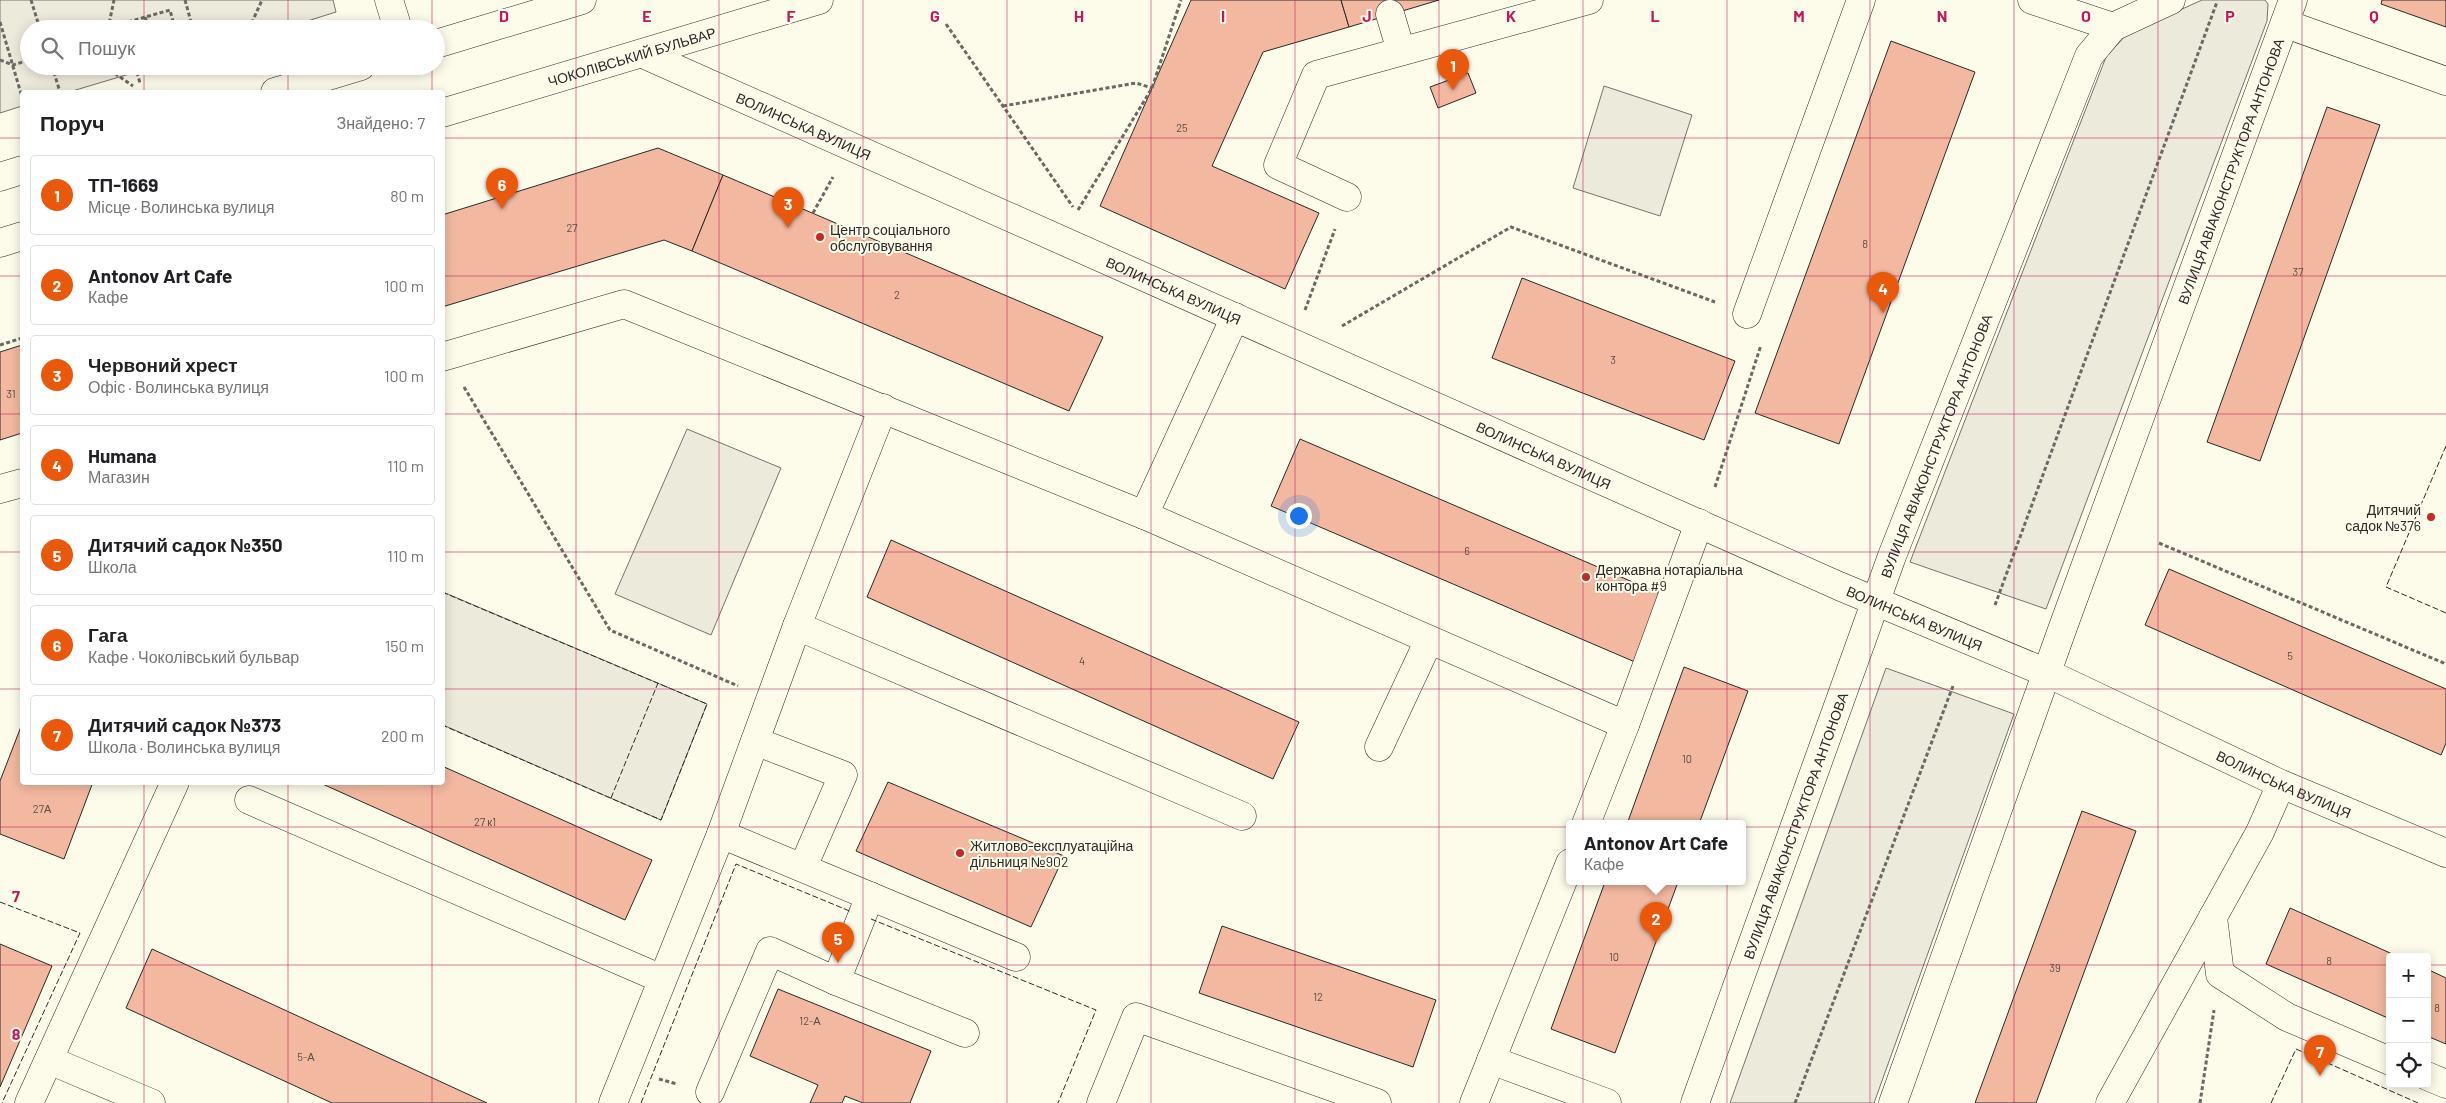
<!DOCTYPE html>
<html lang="uk">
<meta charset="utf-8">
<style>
:root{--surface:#fff;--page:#f6f6f6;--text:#202124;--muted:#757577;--line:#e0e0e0;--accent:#ea580c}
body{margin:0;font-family:Barlow,sans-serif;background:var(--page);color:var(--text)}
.controls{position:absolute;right:15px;bottom:15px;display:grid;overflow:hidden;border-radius:5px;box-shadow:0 2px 12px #0003}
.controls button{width:45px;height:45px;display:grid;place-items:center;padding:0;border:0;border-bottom:1px solid var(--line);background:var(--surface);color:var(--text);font:25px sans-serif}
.you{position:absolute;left:1298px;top:515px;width:18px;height:18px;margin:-12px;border:4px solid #fff;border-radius:50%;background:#1a73e8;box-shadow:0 0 0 8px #1a73e833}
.badge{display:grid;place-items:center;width:32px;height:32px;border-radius:50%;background:var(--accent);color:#fff;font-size:16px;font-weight:700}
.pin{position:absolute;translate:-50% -41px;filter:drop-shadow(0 1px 2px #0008)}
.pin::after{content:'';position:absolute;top:26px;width:18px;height:15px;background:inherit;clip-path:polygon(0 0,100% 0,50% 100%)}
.popup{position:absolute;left:1566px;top:820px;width:180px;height:65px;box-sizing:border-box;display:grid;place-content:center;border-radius:5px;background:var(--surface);filter:drop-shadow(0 1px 4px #0005);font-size:16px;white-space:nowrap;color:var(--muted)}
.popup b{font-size:19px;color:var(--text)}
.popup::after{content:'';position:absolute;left:50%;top:100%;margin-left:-10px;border:10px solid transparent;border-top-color:var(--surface)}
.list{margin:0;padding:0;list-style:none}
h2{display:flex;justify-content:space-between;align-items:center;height:65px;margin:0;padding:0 20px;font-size:21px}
h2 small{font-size:16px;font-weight:400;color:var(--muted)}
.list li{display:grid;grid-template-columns:32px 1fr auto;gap:15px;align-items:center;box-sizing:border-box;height:80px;margin:0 10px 10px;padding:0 10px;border:1px solid var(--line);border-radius:5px}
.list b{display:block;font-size:19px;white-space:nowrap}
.list p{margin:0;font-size:16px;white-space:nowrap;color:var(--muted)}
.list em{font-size:16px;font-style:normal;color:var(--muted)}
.icon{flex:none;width:28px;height:28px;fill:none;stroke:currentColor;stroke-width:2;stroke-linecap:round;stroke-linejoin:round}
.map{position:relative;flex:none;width:2446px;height:1103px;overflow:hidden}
.search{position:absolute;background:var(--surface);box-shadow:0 2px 12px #0003;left:20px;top:20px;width:425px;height:55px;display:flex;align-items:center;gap:12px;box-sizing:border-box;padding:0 18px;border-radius:28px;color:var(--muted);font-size:19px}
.panel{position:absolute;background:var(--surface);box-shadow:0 2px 12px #0003;left:20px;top:90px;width:425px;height:695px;border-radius:5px}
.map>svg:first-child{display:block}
.green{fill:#ecebdb;stroke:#74746e}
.building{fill:#f2b8a0;stroke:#2b2b2b}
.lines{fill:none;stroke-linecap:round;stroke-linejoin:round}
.minor-casing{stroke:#2b2b2b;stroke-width:29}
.major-casing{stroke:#2b2b2b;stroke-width:29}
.path{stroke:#6a6964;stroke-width:3;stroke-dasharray:4 2.5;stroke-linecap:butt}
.minor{stroke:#fdfbea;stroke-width:28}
.major{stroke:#fdfbea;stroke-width:28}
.fence{stroke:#2b2b2b;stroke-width:1;stroke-dasharray:6 2.5;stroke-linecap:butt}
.grid{fill:none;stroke:#c2185b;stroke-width:1;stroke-opacity:0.55}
.poi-dot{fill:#c62828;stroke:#fdfbea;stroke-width:2}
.labels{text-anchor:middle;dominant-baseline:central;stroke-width:4;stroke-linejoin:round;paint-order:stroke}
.number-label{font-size:11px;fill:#5d4e48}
.street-label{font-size:14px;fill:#2b2b2b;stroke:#fdfbea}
.poi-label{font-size:14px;fill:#2b2b2b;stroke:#fdfbea;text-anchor:start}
.grid-label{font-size:16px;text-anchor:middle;font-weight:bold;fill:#c2185b;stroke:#fdfbea;stroke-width:4;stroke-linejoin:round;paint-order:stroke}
</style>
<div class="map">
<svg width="2446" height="1103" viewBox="0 0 2446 1103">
<rect width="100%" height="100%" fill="#fdfbea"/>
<g class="green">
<polygon points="0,0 333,0 336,12 282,29 29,29 29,66 156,66 69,92 22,92 22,106 0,113"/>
<polygon points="2202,0 2265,0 2268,4 2267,21 2046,609 1910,562 2106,57 2127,34"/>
<polygon points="1604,86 1692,115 1660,216 1573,188"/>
<polygon points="687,429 781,468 711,635 615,594"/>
<polygon points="443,592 707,704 661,820 443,725"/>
<polygon points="1886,668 2014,714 1874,1103 1730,1103"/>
</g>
<g class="building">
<polygon points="1191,0 1341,0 1349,27 1263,52 1212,166 1319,213 1285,289 1100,206"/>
<polygon points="1341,0 1439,0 1349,27"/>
<polygon points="2382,0 2446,0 2446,27 2381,4"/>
<polygon points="1891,41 1975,72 1839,444 1755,413"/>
<polygon points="1468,73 1476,93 1438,108 1430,87"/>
<polygon points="2327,107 2380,125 2260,461 2207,442"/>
<polygon points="658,148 723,175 692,251 664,240 442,307 442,215"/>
<polygon points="723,175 1103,337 1069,411 692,251"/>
<polygon points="1522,278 1735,361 1704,440 1492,358"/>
<polygon points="22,345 22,433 0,440 0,352"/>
<polygon points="1300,439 1663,595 1635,662 1271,506"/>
<polygon points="891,540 1299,722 1273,779 867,597"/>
<polygon points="2169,569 2446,689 2446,743 2441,755 2145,625"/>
<polygon points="1684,667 1748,691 1699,824 1627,824"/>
<polygon points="22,724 22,782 93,782 64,859 0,834 0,781"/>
<polygon points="442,766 652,860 625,920 318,782 442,782"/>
<polygon points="888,782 1064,856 1031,927 856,851"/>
<polygon points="2082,811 2136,831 2036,1103 1975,1103"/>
<polygon points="1605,882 1678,882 1615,1053 1551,1029"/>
<polygon points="2290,908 2399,957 2390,957 2390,1019 2266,964"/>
<polygon points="1222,926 1436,1000 1413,1067 1199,993"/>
<polygon points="0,944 52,966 0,1087"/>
<polygon points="152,949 487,1103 332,1103 126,1008"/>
<polygon points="2427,969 2446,978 2446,1044 2427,1036"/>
<polygon points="778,989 931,1051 910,1103 863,1103 845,1096 842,1103 810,1103 818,1085 750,1056"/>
</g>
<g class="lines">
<g class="minor-casing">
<g id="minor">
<polyline points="389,0 398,29"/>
<polyline points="2032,0 2113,27"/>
<polyline points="1390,14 1401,51"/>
<polyline points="2286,24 2446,81"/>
<path id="s1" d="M 643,54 L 1839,586 L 2047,673 L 2281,784 L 2446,853"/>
<polyline points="1347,197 1278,165 1316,75 1589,0"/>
<polyline points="1747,314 1861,0"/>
<polyline points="442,357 624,304 1144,515 1625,725"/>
<polyline points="0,489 22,483"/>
<polyline points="1144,515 1235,317"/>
<polyline points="797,626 1242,816"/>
<polyline points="755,741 843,775 803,867"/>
<polyline points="1379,747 1429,640"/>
<polyline points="2281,784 2260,832 2213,917 2220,974 2287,1017 2390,1061"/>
<polyline points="249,800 662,979"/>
<polyline points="1586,824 1625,725 1699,523"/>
<polyline points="721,834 1016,957"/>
<polyline points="870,896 836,981 965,1033"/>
<polyline points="49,1060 151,1103"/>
<polyline points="1491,1060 1607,1103"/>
<polyline points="2427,1076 2446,1084"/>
<polyline points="710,1092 770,951 836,981"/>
<polyline points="29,1103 175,782"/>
<polyline points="613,1103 721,834 797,626 883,408"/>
<polyline points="1101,1103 1136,1017 1377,1103"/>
<polyline points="1474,1103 1570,863"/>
<path id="s2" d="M 1695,1103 L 1892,556 L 2089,56 L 2113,27 L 2171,0"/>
<path id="s3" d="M 1893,1103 L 2063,627 L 2293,0"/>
<polyline points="2110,1103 2213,917"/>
</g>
</g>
<g class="major-casing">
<g id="major">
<polyline points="436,44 582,0"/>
<polyline points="275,92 361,66"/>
<path id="s4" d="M 442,113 L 819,0"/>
<polyline points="0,177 22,170"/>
<polyline points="0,243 22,236"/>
</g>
</g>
<g class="path">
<polyline points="31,0 40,29"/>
<polyline points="185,0 193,29"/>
<polyline points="145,17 149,29"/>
<polyline points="0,22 22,97"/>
<polyline points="38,22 48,29"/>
<polyline points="946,24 1073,207"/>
<polyline points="108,29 114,0"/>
<polyline points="123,29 121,24 170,10 175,29"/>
<polyline points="249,29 262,0"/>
<polyline points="0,60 13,65 29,60"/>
<polyline points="52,66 60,92"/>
<polyline points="104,66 133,86"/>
<polyline points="135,66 140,83"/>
<polyline points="188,66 188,68"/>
<polyline points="1003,106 1136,83 1152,88"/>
<polyline points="1078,210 1152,88 1181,0"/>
<polyline points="813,213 833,177"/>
<polyline points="1305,310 1335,229"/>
<polyline points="1342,326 1511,227 1715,302"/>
<polyline points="0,345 22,338"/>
<polyline points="464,387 610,630 738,686"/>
<polyline points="1715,487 1761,345"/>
<polyline points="2159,543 2446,664"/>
<polyline points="1995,605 2217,2"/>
<polyline points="659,1079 677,1084"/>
<polyline points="1795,1103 1953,686"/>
<polyline points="2200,1103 2214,1010"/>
</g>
<use href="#minor" class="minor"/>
<use href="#major" class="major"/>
<g class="fence">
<polyline points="2446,446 2386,587 2446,613"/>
<polyline points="442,592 707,704 661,820 442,725"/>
<polyline points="611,798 658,683"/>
<polyline points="0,902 80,933 2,1103"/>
<polyline points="871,919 1096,1010 1058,1103"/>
<polyline points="641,1103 736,864 852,912"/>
<polyline points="2271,1103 2296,1049 2418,1103"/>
</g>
</g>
<path class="grid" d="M 144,0 L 144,29M 288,0 L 288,29M 432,0 L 432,29M 576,0 L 576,1103M 719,0 L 719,1103M 863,0 L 863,1103M 1007,0 L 1007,1103M 1151,0 L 1151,1103M 1295,0 L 1295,1103M 1439,0 L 1439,1103M 1583,0 L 1583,1103M 1727,0 L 1727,1103M 1870,0 L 1870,1103M 2014,0 L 2014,1103M 2158,0 L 2158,1103M 2302,0 L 2302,1103M 144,66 L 144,92M 288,66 L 288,92M 432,66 L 432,92M 0,138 L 22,138M 442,138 L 2446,138M 0,276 L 22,276M 442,276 L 2446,276M 0,414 L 22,414M 442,414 L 2446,414M 0,552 L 22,552M 442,552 L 2446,552M 0,689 L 22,689M 442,689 L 2446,689M 144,782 L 144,1103M 288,782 L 288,1103M 432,782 L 432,1103M 0,827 L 2446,827M 0,965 L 2390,965M 2427,965 L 2446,965"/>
<g class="poi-dot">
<circle cx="820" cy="237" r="5"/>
<circle cx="2431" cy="517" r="5"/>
<circle cx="1586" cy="577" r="5"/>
<circle cx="960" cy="853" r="5"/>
</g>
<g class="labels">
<g class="number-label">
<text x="1182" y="127">25</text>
<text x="572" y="227">27</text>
<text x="1865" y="243">8</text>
<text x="2298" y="271">37</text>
<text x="897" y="294">2</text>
<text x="1613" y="359">3</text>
<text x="11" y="393">31</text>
<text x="1467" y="550">6</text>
<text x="2290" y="655">5</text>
<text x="1082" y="660">4</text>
<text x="1687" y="758">10</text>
<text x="42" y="808">27А</text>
<text x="485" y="821">27 к1</text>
<text x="1614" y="956">10</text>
<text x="2329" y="960">8</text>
<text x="2055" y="967">39</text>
<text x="1318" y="996">12</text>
<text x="2437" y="1007">8</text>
<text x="810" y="1020">12-А</text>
<text x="306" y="1056">5-А</text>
</g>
<g class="street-label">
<text stroke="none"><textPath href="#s4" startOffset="198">ЧОКОЛІВСЬКИЙ БУЛЬВАР</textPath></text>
<text stroke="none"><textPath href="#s1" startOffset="176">ВОЛИНСЬКА ВУЛИЦЯ</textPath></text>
<text stroke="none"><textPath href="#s3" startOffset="991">ВУЛИЦЯ АВІАКОНСТРУКТОРА АНТОНОВА</textPath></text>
<text stroke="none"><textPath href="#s1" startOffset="581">ВОЛИНСЬКА ВУЛИЦЯ</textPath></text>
<text stroke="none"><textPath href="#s2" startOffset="700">ВУЛИЦЯ АВІАКОНСТРУКТОРА АНТОНОВА</textPath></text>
<text stroke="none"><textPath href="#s1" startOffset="986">ВОЛИНСЬКА ВУЛИЦЯ</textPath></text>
<text stroke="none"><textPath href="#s1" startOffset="1391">ВОЛИНСЬКА ВУЛИЦЯ</textPath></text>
<text stroke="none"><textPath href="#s1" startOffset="1796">ВОЛИНСЬКА ВУЛИЦЯ</textPath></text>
<text stroke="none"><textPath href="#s2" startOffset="295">ВУЛИЦЯ АВІАКОНСТРУКТОРА АНТОНОВА</textPath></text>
</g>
<g class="poi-label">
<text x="830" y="229">Центр соціального<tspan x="830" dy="16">обслуговування</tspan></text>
<text x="2421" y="509" text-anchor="end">Дитячий<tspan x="2421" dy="16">садок №376</tspan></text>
<text x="1596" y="569">Державна нотаріальна<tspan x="1596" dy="16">контора #9</tspan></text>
<text x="970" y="845">Житлово-експлуатаційна<tspan x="970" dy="16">дільниця №902</tspan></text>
</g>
</g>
<g class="grid-label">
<text x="504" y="22">D</text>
<text x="647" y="22">E</text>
<text x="791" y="22">F</text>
<text x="935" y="22">G</text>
<text x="1079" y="22">H</text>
<text x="1223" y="22">I</text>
<text x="1367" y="22">J</text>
<text x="1511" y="22">K</text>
<text x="1655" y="22">L</text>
<text x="1799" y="22">M</text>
<text x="1942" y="22">N</text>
<text x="2086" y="22">O</text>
<text x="2230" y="22">P</text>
<text x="2374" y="22">Q</text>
<text x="16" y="902">7</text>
<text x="16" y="1040">8</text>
</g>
</svg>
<div class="controls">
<button>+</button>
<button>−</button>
<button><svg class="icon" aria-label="locate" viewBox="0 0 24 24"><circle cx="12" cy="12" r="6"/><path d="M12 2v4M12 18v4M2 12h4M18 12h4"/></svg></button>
</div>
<div class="you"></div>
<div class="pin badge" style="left:1453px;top:90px">1</div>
<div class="pin badge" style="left:1656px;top:943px">2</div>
<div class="popup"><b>Antonov Art Cafe</b>Кафе</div>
<div class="pin badge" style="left:788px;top:228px">3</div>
<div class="pin badge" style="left:1883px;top:313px">4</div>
<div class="pin badge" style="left:838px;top:963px">5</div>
<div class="pin badge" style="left:502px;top:209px">6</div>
<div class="pin badge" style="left:2320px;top:1076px">7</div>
<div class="search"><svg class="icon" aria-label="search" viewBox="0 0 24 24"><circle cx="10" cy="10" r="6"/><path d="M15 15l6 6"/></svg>Пошук</div>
<section class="panel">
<h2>Поруч<small>Знайдено: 7</small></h2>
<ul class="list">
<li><span class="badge">1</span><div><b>ТП-1669</b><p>Місце · Волинська вулиця</p></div><em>80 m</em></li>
<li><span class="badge">2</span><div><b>Antonov Art Cafe</b><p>Кафе</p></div><em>100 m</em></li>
<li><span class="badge">3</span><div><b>Червоний хрест</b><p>Офіс · Волинська вулиця</p></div><em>100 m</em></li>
<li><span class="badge">4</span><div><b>Humana</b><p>Магазин</p></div><em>110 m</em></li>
<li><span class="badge">5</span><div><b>Дитячий садок №350</b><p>Школа</p></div><em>110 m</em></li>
<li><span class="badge">6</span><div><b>Гага</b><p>Кафе · Чоколівський бульвар</p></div><em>150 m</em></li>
<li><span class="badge">7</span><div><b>Дитячий садок №373</b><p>Школа · Волинська вулиця</p></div><em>200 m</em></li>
</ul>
</section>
</div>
